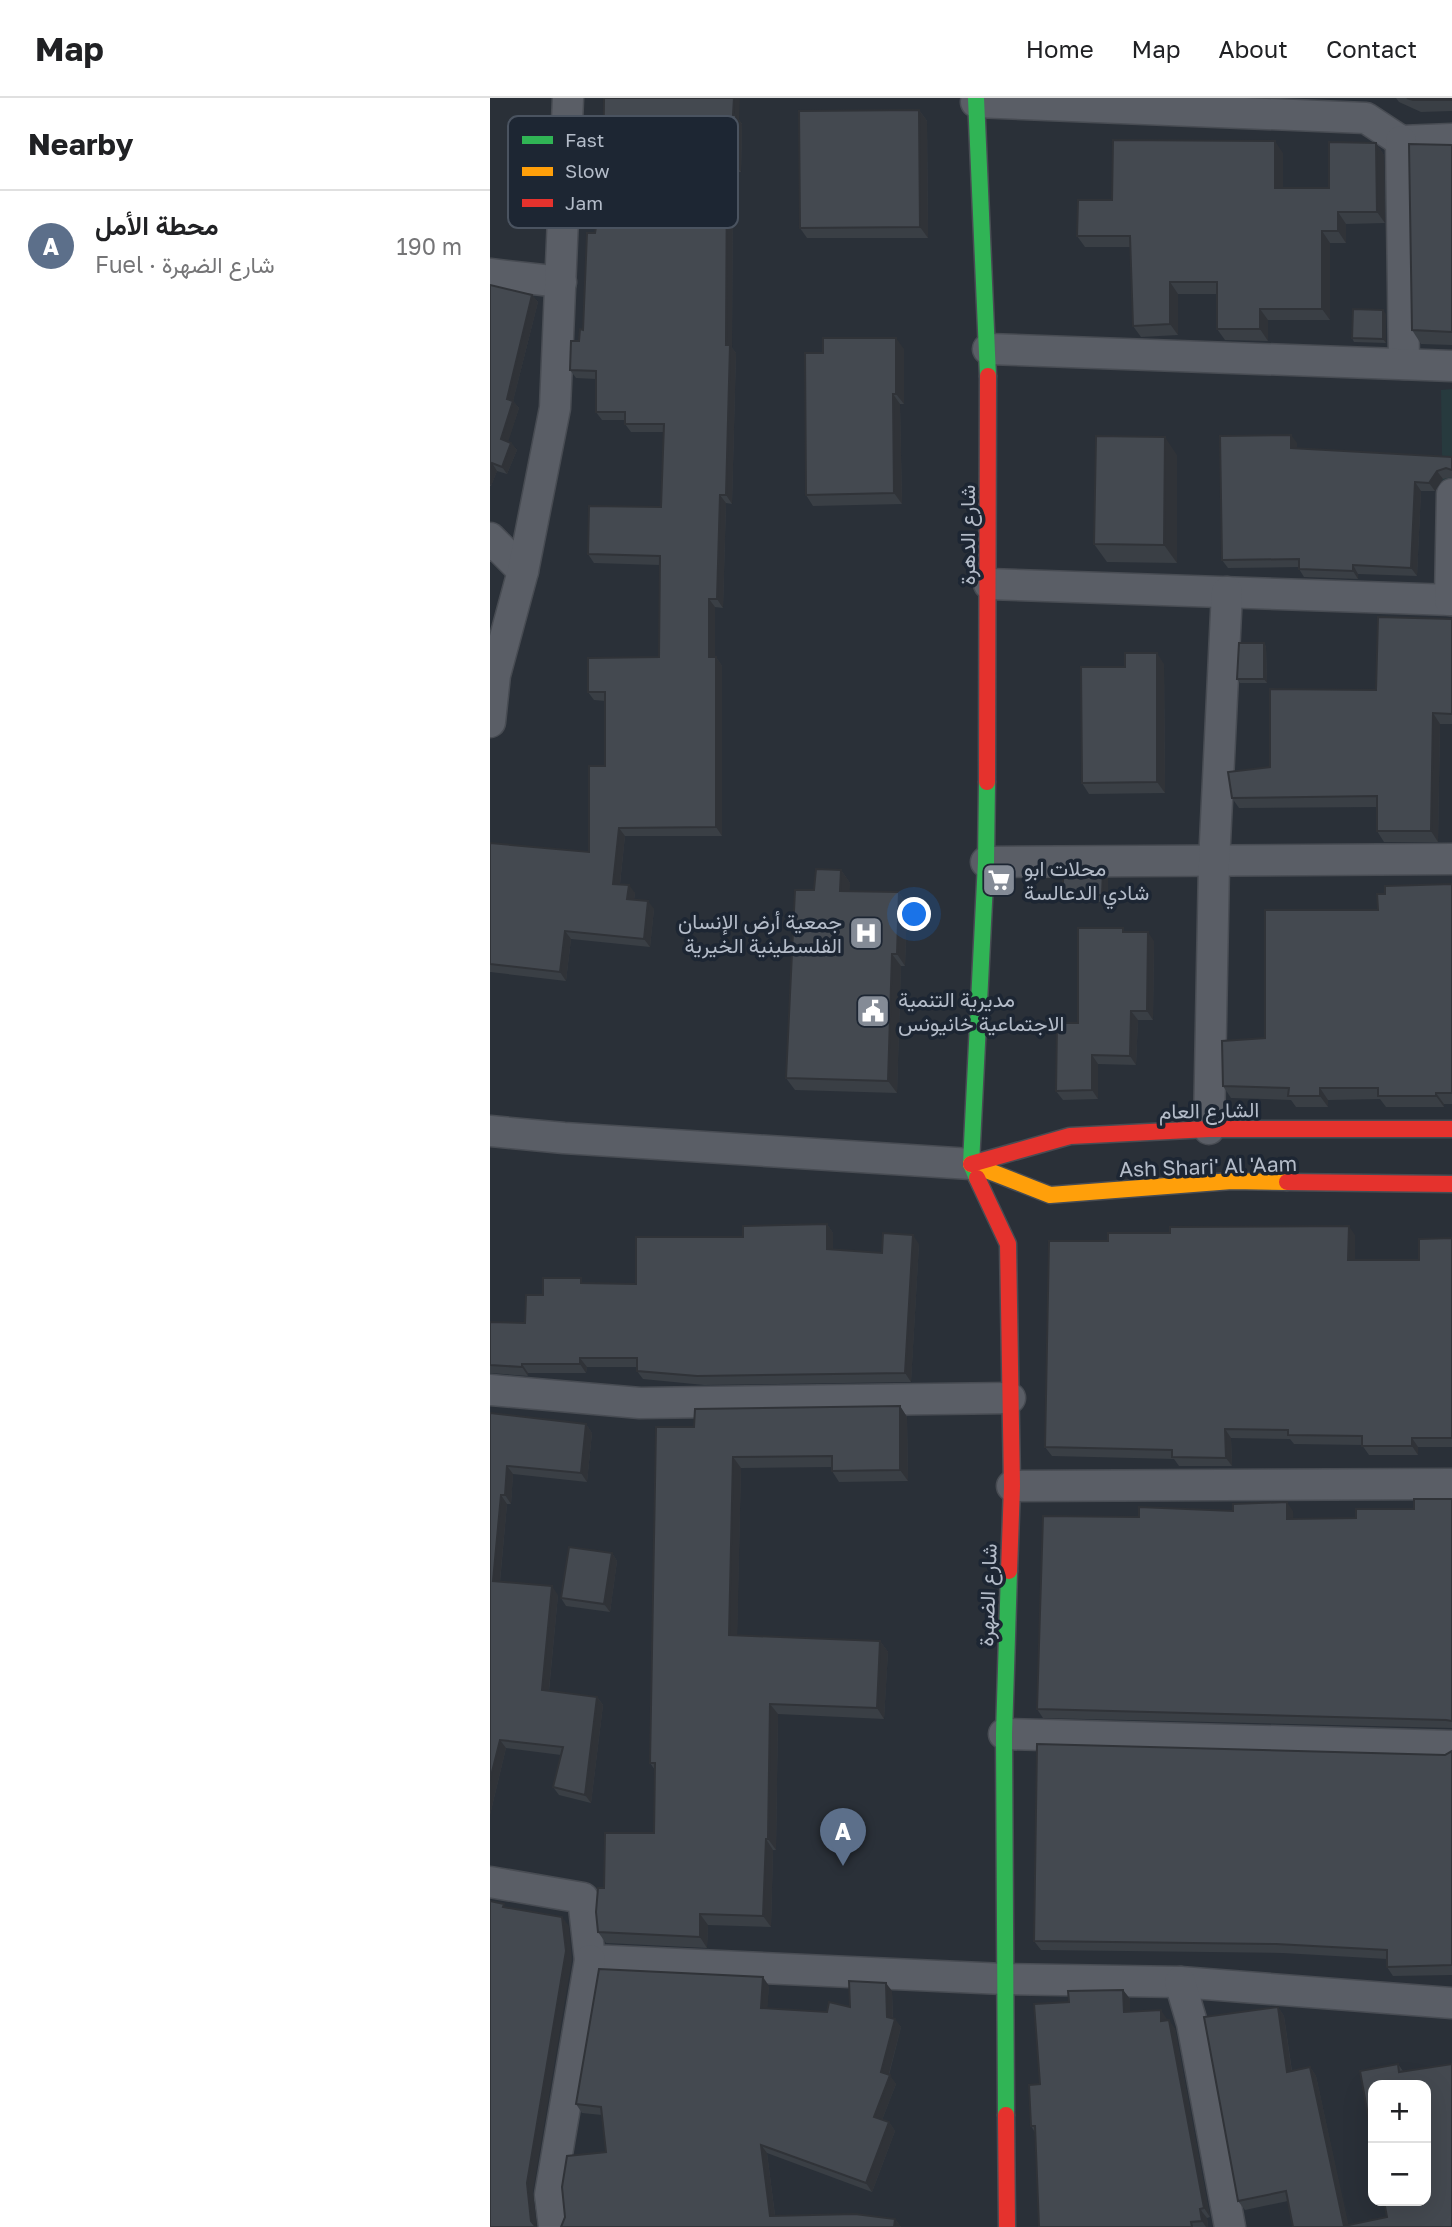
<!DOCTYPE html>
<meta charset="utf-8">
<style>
:root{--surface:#fff;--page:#f2f2f2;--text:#202124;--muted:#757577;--line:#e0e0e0;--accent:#848b96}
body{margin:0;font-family:"Golos Text",Vazirmatn,sans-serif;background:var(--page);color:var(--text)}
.controls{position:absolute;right:21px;bottom:21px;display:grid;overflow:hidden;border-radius:14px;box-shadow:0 7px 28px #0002}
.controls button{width:63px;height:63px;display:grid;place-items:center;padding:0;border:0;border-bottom:2px solid var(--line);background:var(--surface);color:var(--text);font:35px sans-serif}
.you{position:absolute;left:425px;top:817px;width:24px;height:24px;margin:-18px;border:5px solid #fff;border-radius:50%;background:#1a73e8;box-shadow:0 0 0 10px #1a73e833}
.badge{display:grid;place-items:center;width:46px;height:46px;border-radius:50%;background:var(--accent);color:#fff;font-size:23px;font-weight:700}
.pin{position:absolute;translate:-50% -58px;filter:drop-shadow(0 2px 4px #0008)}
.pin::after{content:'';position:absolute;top:37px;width:24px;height:21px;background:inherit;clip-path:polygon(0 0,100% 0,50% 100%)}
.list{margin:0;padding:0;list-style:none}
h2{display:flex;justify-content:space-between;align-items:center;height:91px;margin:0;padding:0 28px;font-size:30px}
h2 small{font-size:23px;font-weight:400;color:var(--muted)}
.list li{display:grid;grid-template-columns:46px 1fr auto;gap:21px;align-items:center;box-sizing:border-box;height:112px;padding:0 28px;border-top:2px solid var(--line)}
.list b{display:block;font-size:26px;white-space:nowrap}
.list p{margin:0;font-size:23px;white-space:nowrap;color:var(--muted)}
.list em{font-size:23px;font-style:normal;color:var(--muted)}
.map{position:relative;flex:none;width:962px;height:2129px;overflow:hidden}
header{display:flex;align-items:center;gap:42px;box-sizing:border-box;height:98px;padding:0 35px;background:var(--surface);border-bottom:2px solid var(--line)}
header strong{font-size:33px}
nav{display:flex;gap:38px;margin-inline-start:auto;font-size:24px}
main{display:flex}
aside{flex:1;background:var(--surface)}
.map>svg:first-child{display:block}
.park{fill:#273a3e}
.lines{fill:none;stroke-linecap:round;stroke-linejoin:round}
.street-casing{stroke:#484c53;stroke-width:33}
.fast-casing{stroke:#484c53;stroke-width:19}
.slow-casing{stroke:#484c53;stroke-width:19}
.jam-casing{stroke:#484c53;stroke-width:19}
.street{stroke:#5a5e66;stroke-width:30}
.fast{stroke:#30b455;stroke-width:16}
.slow{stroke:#ff9f0a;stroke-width:16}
.jam{stroke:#e5322d;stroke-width:16}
.wall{fill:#3a3f45}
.shaded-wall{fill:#303338}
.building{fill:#444950;stroke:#303338;stroke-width:2}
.labels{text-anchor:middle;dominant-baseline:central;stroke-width:7;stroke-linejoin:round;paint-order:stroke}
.street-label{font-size:21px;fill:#b4bcc9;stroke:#1d2633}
.poi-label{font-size:21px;fill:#b4bcc9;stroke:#1d2633;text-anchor:start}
.key{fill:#1d2633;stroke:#4a5360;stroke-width:2}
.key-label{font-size:19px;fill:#b4bcc9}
</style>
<header>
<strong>Map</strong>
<nav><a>Home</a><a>Map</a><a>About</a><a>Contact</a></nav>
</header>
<main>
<aside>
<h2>Nearby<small></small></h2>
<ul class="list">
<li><span class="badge" style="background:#5c6f8a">A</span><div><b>محطة الأمل</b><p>Fuel · شارع الضهرة</p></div><em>190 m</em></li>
</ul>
</aside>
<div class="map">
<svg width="962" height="2129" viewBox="0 0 962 2129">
<rect width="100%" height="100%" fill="#2a3038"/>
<polygon class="park" points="962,291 962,477 954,476 951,292"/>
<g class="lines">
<g class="street-casing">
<g id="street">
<polyline points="486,4 876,20 911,43 962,41"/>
<polyline points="911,43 914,266"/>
<polyline points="0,176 71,184"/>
<polyline points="498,251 962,268"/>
<polyline points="0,440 33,473"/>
<polyline points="499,486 962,502"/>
<polyline points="960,502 962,396"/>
<polyline points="0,624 5,577 33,473 65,310 78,0"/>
<polyline points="496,764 962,761"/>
<polyline points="719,1031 724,765 737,494"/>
<polyline points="0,1033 74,1040 481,1066"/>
<polyline points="0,1292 150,1305 520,1300"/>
<polyline points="522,1388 962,1386"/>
<polyline points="514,1636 962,1648"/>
<polyline points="0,1784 93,1800 100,1862 514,1881 690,1884 962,1905"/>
<polyline points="690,1884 702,1925 740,2129"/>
<polyline points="64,2129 60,2097 100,1862"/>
</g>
</g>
<g class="fast-casing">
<g id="fast">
<polyline points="486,0 498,278"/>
<polyline points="487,1080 481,1066 496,764 497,684"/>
<polyline points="516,2017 514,1636 519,1473"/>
</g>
</g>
<g class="slow-casing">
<polyline id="slow" points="481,1066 560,1097 742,1083 797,1084"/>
</g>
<g class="jam-casing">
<g id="jam">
<polyline points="497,684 498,278"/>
<polyline points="481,1066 580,1038 719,1031 962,1031"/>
<polyline points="487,1080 518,1146 522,1388 519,1473"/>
<polyline points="797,1084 962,1086"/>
<polyline points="516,2017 517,2129"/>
</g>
</g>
<use href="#street" class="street"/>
<use href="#fast" class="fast"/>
<use href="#slow" class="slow"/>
<use href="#jam" class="jam"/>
</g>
<g class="wall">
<polygon points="906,0 962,0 962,13 931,14 909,4"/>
<polygon points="429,12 437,23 438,140 317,140 310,130"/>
<polygon points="249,22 252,26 251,74 243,74 242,250 246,255 242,406 236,405 233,510 225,509 225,559 226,559 232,568 232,738 135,738 130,786 145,795 144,802 164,811 160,849 81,841 76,883 0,874 0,745 99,754 115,668 115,603 104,602 98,594 169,559 170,467 104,465 98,456 171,409 174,334 141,334 135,326 135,322 112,322 106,314 106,281 86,280 80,272 93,232 105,135 109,129"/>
<polygon points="886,45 894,57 895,125 856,126 856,145 840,145 840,222 778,222 778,243 735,242 727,231 727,196 688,196 688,237 651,239 643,228 641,149 595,149 587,138 622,102 793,55 793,90 839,90"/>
<polygon points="962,47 962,247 931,246 922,232"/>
<polygon points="0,187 42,197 48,204 23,303 29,310 18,343 21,345 27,352 17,376 7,373 1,388 0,388"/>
<polygon points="896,216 896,245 864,244 862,240"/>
<polygon points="414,251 414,306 410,306 412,406 323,408 316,397 333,255"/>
<polygon points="807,345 807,350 962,359 962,379 953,381 945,393 931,393 927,478 868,476 868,481 814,479 809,471 809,469 738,470 732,462"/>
<polygon points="687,357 687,465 617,464 604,446"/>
<polygon points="962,521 962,626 950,626 948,744 894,744 887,733 887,709 749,710 742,700 780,669 886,592"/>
<polygon points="774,545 776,549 777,585 750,585 747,581"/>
<polygon points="674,566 675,695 599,696 592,685 635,569"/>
<polygon points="351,772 360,785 359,793 409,794 417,807 415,868 411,868 407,995 305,992 296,980 324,792"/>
<polygon points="613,773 618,781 618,804 578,804 573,797"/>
<polygon points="962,786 962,1006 954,1006 954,1009 896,1009 890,1001 838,1002 838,1009 806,1009 801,1002 741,1000 733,988 888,812 895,796"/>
<polygon points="635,834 664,843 663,922 648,922 646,967 608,966 608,1001 573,1002 566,993 588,925"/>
<polygon points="337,1126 343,1135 343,1152 392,1155 429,1146 421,1284 214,1287 153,1281 147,1273 147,1269 97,1269 96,1275 38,1275 38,1278 0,1275 0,1224 35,1225 53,1197 95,1185 146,1186 253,1139"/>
<polygon points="865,1137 865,1162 929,1162 962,1140 962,1349 928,1349 928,1357 879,1357 872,1347 804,1346 800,1341 741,1340 742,1368 689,1368 684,1361 562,1358 555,1349 618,1143"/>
<polygon points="410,1308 417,1319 418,1383 349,1384 342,1373 342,1369 251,1370 247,1537 390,1543 398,1554 394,1621 288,1616 286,1752 283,1752 281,1829 218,1827 217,1850 116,1845 108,1834 114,1790 164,1735 165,1672 160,1665 204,1329"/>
<polygon points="0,1315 96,1326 102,1335 97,1384 23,1376 21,1406 17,1406 10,1484 68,1497 59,1593 107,1599 113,1607 101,1705 69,1697 63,1689 71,1657 16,1650 0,1717"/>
<polygon points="962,1401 962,1630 553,1620 547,1611 649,1419 743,1413 803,1413 803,1421 866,1420 924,1411"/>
<polygon points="122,1455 127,1463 120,1514 76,1508 71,1500"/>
<polygon points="962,1653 962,1877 903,1878 897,1869 897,1861 793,1855 551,1852 544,1843"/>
<polygon points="279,1888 277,1910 337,1914 360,1909 402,1893 403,1920 411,1929 399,1977 406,1986 392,2022 399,2024 405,2033 382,2094 277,2055 285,2117 405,2121 411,2129 71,2129 116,2054 112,2017 92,2015 86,2006"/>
<polygon points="633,1892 640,1901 640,1913 677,1921 685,1931 720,2119 717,2120 718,2129 549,2129 546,2036 541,2028 550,1986 579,1904"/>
<polygon points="788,1909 794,1918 802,1973 820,1969 826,1978 858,2127 897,2119 883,1987 908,1966 913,1973 962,2129 803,2129 798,2103 755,2112 748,2103"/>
</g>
<g class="shaded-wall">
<polygon points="244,0 250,0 249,22 252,26 251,74 245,66"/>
<polygon points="429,12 437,23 438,140 430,129"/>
<polygon points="785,43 793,55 793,102 785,90"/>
<polygon points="886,45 894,57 895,125 887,114"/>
<polygon points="237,65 243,74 242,250 246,255 242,406 236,397"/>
<polygon points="848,114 856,126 856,145 848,133"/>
<polygon points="832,133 840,145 840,222 832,211"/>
<polygon points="680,184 688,196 688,237 680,226"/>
<polygon points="42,197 48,204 23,303 29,310 17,348 11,341 17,301"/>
<polygon points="770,211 778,222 778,243 770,231"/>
<polygon points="893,212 896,216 896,245 893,241"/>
<polygon points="406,240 414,251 414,306 406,296"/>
<polygon points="403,296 410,306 412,406 404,395"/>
<polygon points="801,337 807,345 807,358 801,350"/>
<polygon points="675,339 687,357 687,465 674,447"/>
<polygon points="21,345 27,352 17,376 12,369"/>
<polygon points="2,365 7,373 1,388 0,386 0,371"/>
<polygon points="947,373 953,381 945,393 939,385"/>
<polygon points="925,384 931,393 927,478 921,470"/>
<polygon points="230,397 236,405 233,510 227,501"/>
<polygon points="863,467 868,476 868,481 863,473"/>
<polygon points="219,501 225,509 225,568 219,559"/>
<polygon points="774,545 776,549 777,585 774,581"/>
<polygon points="667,555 674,566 675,695 667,684"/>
<polygon points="226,559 232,568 232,738 226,729"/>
<polygon points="943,615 950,626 948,744 941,733"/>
<polygon points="129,730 135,738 129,794 123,786"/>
<polygon points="351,772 360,785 359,805 350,793"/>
<polygon points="613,773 618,781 618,804 612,797"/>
<polygon points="139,787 145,795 143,810 137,801"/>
<polygon points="409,794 417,807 415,868 407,856"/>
<polygon points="158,803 164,811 160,849 154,841"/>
<polygon points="75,833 81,841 76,883 70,874"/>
<polygon points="658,834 664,843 663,922 657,913"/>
<polygon points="402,856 411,868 407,995 398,983"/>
<polygon points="641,913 648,922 646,967 640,958"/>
<polygon points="602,957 608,966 608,1001 602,992"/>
<polygon points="830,990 838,1002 838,1009 830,998"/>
<polygon points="946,995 954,1006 954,1009 946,998"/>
<polygon points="337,1126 343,1135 343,1160 337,1151"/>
<polygon points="859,1128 865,1137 865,1171 858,1162"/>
<polygon points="423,1137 429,1146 421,1284 415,1275"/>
<polygon points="90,1260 97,1269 96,1275 90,1266"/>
<polygon points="32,1266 38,1275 38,1278 32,1269"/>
<polygon points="410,1308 417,1319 418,1383 410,1372"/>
<polygon points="96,1326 102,1335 97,1384 91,1375"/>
<polygon points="735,1331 741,1340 742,1368 736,1360"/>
<polygon points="922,1340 928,1349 928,1357 922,1348"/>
<polygon points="243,1359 251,1370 247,1548 239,1537"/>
<polygon points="17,1368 23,1376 21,1406 15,1397"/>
<polygon points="11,1397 17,1406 9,1492 3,1483"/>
<polygon points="797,1404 803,1413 804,1430 797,1421"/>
<polygon points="122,1455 127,1463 120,1514 114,1506"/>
<polygon points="62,1488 68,1497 58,1601 52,1592"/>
<polygon points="390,1543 398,1554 394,1621 387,1610"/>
<polygon points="107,1599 113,1607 101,1705 95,1697"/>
<polygon points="280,1606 288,1616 286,1752 278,1741"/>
<polygon points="10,1642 16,1650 0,1717 0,1682"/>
<polygon points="276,1741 283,1752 281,1829 273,1818"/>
<polygon points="210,1816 218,1827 217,1850 210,1839"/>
<polygon points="72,1819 79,1828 82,1862 43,2094 47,2129 45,2129 41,2123 37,2085"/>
<polygon points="273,1879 279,1888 277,1919 271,1910"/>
<polygon points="396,1885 402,1893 403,1927 397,1919"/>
<polygon points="633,1892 640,1901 640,1923 634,1914"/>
<polygon points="788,1909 794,1918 803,1983 797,1974"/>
<polygon points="671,1912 677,1921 678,1932 671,1923"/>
<polygon points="405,1921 411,1929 397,1983 391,1974"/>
<polygon points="679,1922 685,1931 720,2119 714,2110"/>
<polygon points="820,1969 826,1978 859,2129 855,2129"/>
<polygon points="400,1977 406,1986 390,2027 384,2019"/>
<polygon points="399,2024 405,2033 382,2094 376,2085"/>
<polygon points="271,2047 277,2055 286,2126 280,2118"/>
<polygon points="710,2111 717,2120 718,2129 716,2129 712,2123"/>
<polygon points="405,2121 411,2129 404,2129"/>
</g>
<g class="building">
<polygon points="114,0 244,0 243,17 246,17 245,66 237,65 236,247 240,247 236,397 230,397 227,501 219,501 219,559 226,559 226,729 129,730 123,786 139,787 137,801 158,803 154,841 75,833 70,874 0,866 0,745 99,754 99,668 115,668 115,594 98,594 98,560 169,559 170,458 98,456 99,408 171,409 174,326 135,326 135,314 106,314 106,273 80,272 81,243 89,243 90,231 93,232 97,135 105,135 106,129 109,129 113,83"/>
<polygon points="917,0 962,0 962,2 923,2"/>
<polygon points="429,12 430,129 310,130 309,13"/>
<polygon points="623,42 785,43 785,90 839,90 839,44 886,45 887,114 848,114 848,133 832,133 832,211 770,211 770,231 727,231 727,184 680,184 680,226 643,228 640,138 587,138 588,102 622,102"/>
<polygon points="919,46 962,47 962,234 922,232"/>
<polygon points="0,187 42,197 17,301 23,303 11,341 21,345 12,369 2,365 0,371"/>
<polygon points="863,211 893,212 893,241 862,240"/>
<polygon points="333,240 406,240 406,296 403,296 404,395 316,397 315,255 333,255"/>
<polygon points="801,337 801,350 962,359 962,372 956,370 947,373 939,385 925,384 921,470 863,467 863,473 809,471 809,461 732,462 730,338"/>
<polygon points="606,338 675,339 674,447 604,446"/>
<polygon points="888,519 962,521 962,616 943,615 941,733 887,733 887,698 742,700 738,674 780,669 780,591 886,592"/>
<polygon points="749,545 774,545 774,581 747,581"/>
<polygon points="635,555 667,555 667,684 592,685 591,569 635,569"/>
<polygon points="326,771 351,772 350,793 409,794 407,856 402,856 398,983 296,980 305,792 324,792"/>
<polygon points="573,773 613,773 612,797 573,797"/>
<polygon points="962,786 962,995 946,995 946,998 888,998 888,990 830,990 830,998 798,998 799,990 733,988 732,943 775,940 775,812 888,812 887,796 895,796 895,788"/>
<polygon points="588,830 633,830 633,834 658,834 657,913 641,913 640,958 602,957 602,992 566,993 567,925 588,925"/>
<polygon points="337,1126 337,1151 392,1155 393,1135 423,1137 415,1275 207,1278 147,1273 147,1260 90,1260 90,1266 32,1266 32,1269 0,1267 0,1224 35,1225 36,1197 53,1197 53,1180 91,1180 91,1185 146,1186 146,1139 253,1139 253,1128"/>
<polygon points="859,1128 858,1162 929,1162 929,1141 962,1140 962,1340 922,1340 922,1348 872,1348 872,1338 798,1337 798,1332 735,1331 736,1360 682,1359 682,1352 555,1349 559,1143 618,1143 618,1135 680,1135 680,1129"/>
<polygon points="410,1308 410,1372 342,1373 342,1358 243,1359 239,1537 390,1543 387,1610 280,1606 278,1741 276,1741 273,1818 210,1816 210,1839 108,1834 106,1814 108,1790 114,1790 115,1735 164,1735 165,1665 160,1665 166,1329 204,1329 205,1311"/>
<polygon points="0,1315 96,1326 91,1375 17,1368 15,1397 11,1397 3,1483 62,1488 52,1592 107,1599 95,1697 63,1689 73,1649 10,1642 0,1682"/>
<polygon points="924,1401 962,1401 962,1623 956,1622 547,1611 553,1418 649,1419 649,1409 743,1413 743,1406 797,1404 797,1421 866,1420 866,1411 924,1411"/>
<polygon points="79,1449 122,1455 114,1506 71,1500"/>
<polygon points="547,1646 955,1657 962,1653 962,1867 897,1869 897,1852 786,1846 544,1843"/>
<polygon points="0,1803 14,1806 13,1809 72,1819 76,1853 37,2085 41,2123 46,2129 0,2129"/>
<polygon points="109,1871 273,1879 271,1910 337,1914 339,1904 360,1909 359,1883 396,1885 397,1919 405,1921 391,1974 400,1977 384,2019 399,2024 376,2085 271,2047 280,2118 365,2116 405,2121 404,2129 71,2129 75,2119 72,2089 77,2058 116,2054 111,2009 86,2006"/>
<polygon points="633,1892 634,1914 671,1912 671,1923 679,1922 714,2110 710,2111 712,2123 701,2124 702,2129 549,2129 545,2028 541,2028 539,1987 550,1986 544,1906 579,1904 578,1893"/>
<polygon points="788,1909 797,1974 820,1969 854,2128 897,2119 894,2103 936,2103 936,1987 883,1987 883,2045 870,1973 908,1966 909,1974 962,1966 962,2129 803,2129 796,2093 748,2103 714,1919"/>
</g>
<defs>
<g id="supermarket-square" transform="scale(1.75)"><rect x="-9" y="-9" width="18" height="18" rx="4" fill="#848b96" stroke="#1d2633"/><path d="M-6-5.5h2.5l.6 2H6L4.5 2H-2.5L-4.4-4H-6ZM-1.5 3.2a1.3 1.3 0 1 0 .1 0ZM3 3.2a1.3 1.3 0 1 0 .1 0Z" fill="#fff"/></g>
<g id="hospital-square" transform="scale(1.75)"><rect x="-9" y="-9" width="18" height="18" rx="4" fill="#848b96" stroke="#1d2633"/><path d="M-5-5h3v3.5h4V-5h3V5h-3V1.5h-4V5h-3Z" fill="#fff"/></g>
<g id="civic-square" transform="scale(1.75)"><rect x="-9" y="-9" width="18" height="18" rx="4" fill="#848b96" stroke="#1d2633"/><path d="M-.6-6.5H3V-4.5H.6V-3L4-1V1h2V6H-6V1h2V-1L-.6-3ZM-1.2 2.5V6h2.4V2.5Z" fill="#fff"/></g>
</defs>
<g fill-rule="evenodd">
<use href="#supermarket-square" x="509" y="782"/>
<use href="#hospital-square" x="376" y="835"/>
<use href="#civic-square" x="383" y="913"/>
</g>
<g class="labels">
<g class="street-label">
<text transform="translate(477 437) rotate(-90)">شارع الدهرة</text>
<text transform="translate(719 1012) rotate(-1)">الشارع العام</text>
<text transform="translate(718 1068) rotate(-2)">Ash Shari' Al 'Aam</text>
<text transform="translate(497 1497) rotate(-88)">شارع الضهرة</text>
</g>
<g class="poi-label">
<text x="534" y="770">محلات ابو<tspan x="534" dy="24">شادي الدعالسة</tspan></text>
<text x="352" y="823" text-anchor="end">جمعية أرض الإنسان<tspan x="352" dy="24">الفلسطينية الخيرية</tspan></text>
<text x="408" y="901">مديرية التنمية<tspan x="408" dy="24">الاجتماعية خانيونس</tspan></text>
</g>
</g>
<rect x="18" y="18" width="230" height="112" rx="10" class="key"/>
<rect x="32" y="38" width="31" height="8" fill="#30b455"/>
<rect x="32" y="69" width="31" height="9" fill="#ff9f0a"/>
<rect x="32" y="101" width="31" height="8" fill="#e5322d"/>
<g class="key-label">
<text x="75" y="49">Fast</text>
<text x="75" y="80">Slow</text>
<text x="75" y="112">Jam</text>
</g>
</svg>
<div class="controls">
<button>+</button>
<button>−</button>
</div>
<div class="you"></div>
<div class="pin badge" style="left:353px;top:1768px;background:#5c6f8a">A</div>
</div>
</main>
